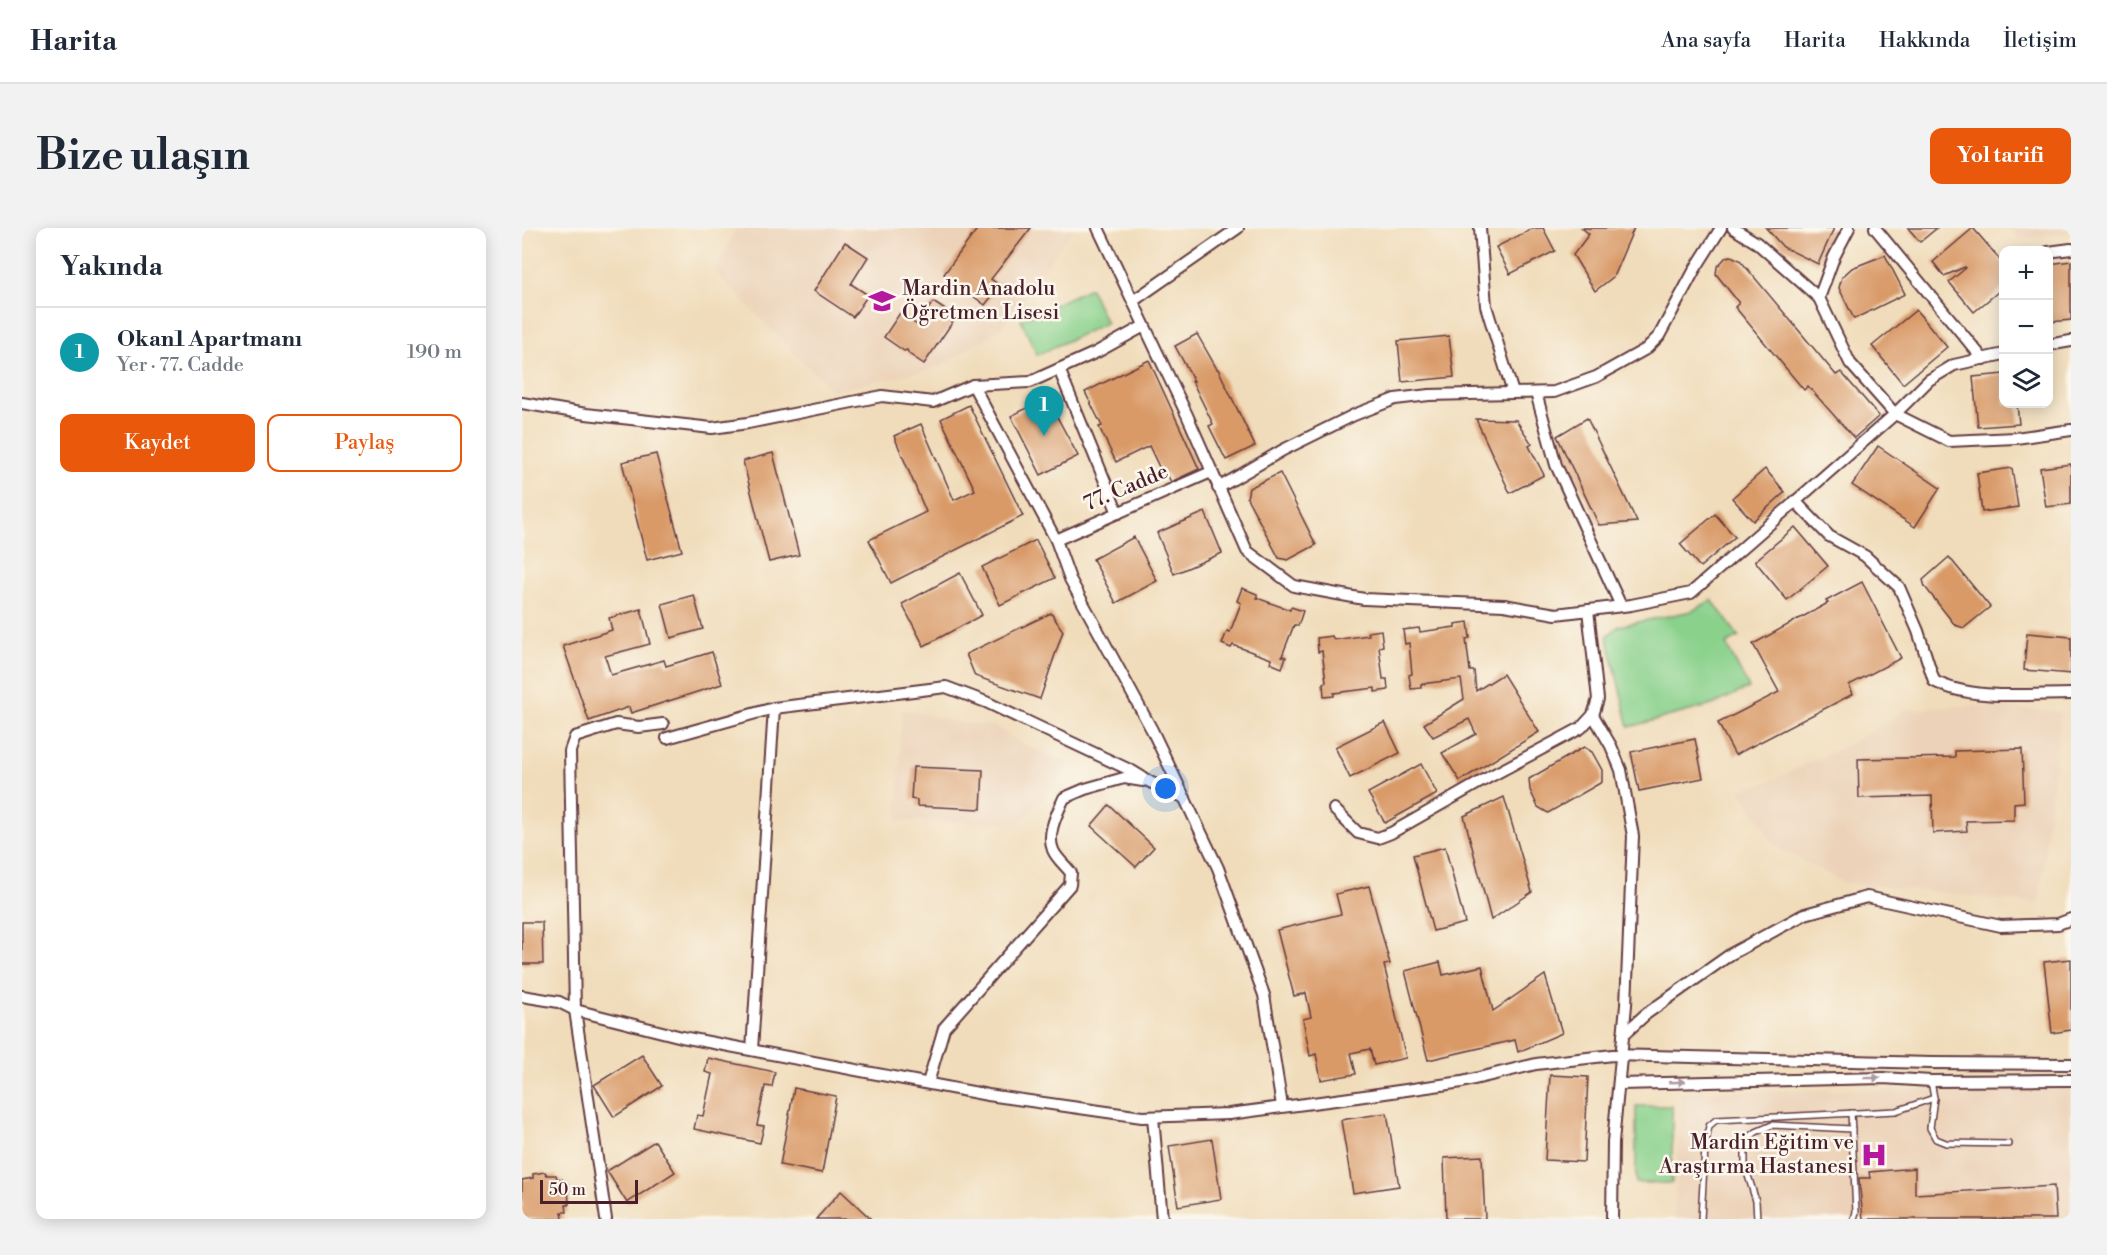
<!DOCTYPE html>
<html lang="tr">
<meta charset="utf-8">
<style>
:root{--surface:#fff;--page:#f2f2f3;--text:#1f2937;--muted:#747a83;--line:#e0e1e3;--accent:#ea580c}
body{margin:0;font-family:"Libre Bodoni",serif;background:var(--page);color:var(--text)}
.controls{position:absolute;right:18px;top:18px;display:grid;overflow:hidden;border-radius:12px;box-shadow:0 3px 15px #0003}
.controls button{width:54px;height:54px;display:grid;place-items:center;padding:0;border:0;border-bottom:2px solid var(--line);background:var(--surface);color:var(--text);font:30px sans-serif}
.scale{position:absolute;left:18px;bottom:15px;width:98px;box-sizing:border-box;padding-left:6px;border:3px solid #4a1f2b;border-top:0;font-size:16px;line-height:21px;white-space:nowrap;color:#4a1f2b;-webkit-text-stroke:4px #fbf7ec;paint-order:stroke}
.you{position:absolute;left:644px;top:561px;width:21px;height:21px;margin:-15px;border:4px solid #fff;border-radius:50%;background:#1a73e8;box-shadow:0 0 0 9px #1a73e833}
.badge{display:grid;place-items:center;width:39px;height:39px;border-radius:50%;background:var(--accent);color:#fff;font-size:20px;font-weight:700}
.pin{position:absolute;translate:-50% -50px;filter:drop-shadow(0 2px 3px #0008)}
.pin::after{content:'';position:absolute;top:32px;width:21px;height:18px;background:inherit;clip-path:polygon(0 0,100% 0,50% 100%)}
.list{margin:0;padding:0;list-style:none}
h2{display:flex;justify-content:space-between;align-items:center;height:78px;margin:0;padding:0 24px;font-size:26px}
h2 small{font-size:20px;font-weight:400;color:var(--muted)}
.list li{display:grid;grid-template-columns:39px 1fr auto;gap:18px;align-items:center;box-sizing:border-box;height:90px;padding:0 24px;border-top:2px solid var(--line)}
.list b{display:block;font-size:22px;white-space:nowrap}
.list p{margin:0;font-size:20px;white-space:nowrap;color:var(--muted)}
.list em{font-size:20px;font-style:normal;color:var(--muted)}
.actions{display:flex;gap:12px;padding:18px 24px}
.actions a{flex:1;padding:14px 0;border:2px solid var(--accent);border-radius:12px;text-align:center;font-size:21px;color:var(--accent)}
.actions .main{background:var(--accent);color:#fff}
.icon{flex:none;width:33px;height:33px;fill:none;stroke:currentColor;stroke-width:2;stroke-linecap:round;stroke-linejoin:round}
.map{position:relative;flex:none;width:1549px;height:991px;overflow:hidden;border-radius:12px}
header{display:flex;align-items:center;gap:36px;box-sizing:border-box;height:84px;padding:0 30px;background:var(--surface);border-bottom:2px solid var(--line)}
header strong{font-size:28px}
nav{display:flex;gap:33px;margin-inline-start:auto;font-size:21px}
.intro{display:flex;align-items:center;justify-content:space-between;box-sizing:border-box;height:144px;padding:0 36px}
h1{margin:0;font-size:42px}
.button{padding:15px 27px;border-radius:12px;background:var(--accent);color:#fff;font-size:21px;font-weight:700}
main{display:flex;gap:36px;padding:0 36px}
aside{flex:1;background:var(--surface);border-radius:12px;box-shadow:0 3px 15px #0003}
.map>svg:first-child{display:block}
.built{fill:#ecd2b8}
.green{fill:#8ad18c;stroke:#6a785c;stroke-width:1.5}
.building{fill:#d99a67}
.lines{fill:none;stroke-linecap:round;stroke-linejoin:round}
.service-casing{stroke:#633b40;stroke-width:8}
.minor-casing{stroke:#633b40;stroke-width:14}
.service{stroke:#fff;stroke-width:5}
.minor{stroke:#fff;stroke-width:10}
.oneway{fill:#ae9aa0}
.labels{text-anchor:middle;dominant-baseline:central;stroke-width:5;stroke-linejoin:round;paint-order:stroke}
.poi-label{font-size:21px;fill:#4a1f2b;stroke:#fbf7ec;text-anchor:start}
.street-label{font-size:21px;fill:#4a1f2b;stroke:#fbf7ec}
</style>
<header>
<strong>Harita</strong>
<nav><a>Ana sayfa</a><a>Harita</a><a>Hakkında</a><a>İletişim</a></nav>
</header>
<div class="intro"><h1>Bize ulaşın</h1><a class="button">Yol tarifi</a></div>
<main>
<aside>
<h2>Yakında<small></small></h2>
<ul class="list">
<li><span class="badge" style="background:#0f9aa8">1</span><div><b>Okan1 Apartmanı</b><p>Yer · 77. Cadde</p></div><em>190 m</em></li>
</ul>
<div class="actions"><a class="main">Kaydet</a><a>Paylaş</a></div>
</aside>
<div class="map">
<svg width="1549" height="991" viewBox="0 0 1549 991">
<rect width="100%" height="100%" fill="#fbf7ec"/>
<filter id="ink" filterUnits="userSpaceOnUse"><feTurbulence type="fractalNoise" baseFrequency=".0167" numOctaves="2"/><feDisplacementMap in="SourceGraphic" scale="12" xChannelSelector="R" yChannelSelector="G"/><feConvolveMatrix kernelMatrix="1 2 1 2 8 2 1 2 1" color-interpolation-filters="sRGB"/></filter>
<filter id="wash" filterUnits="userSpaceOnUse"><feTurbulence type="fractalNoise" baseFrequency=".008" numOctaves="4" result="noise"/><feDisplacementMap in="SourceGraphic" scale="24" xChannelSelector="R" yChannelSelector="G"/><feGaussianBlur stdDeviation="1.35" result="paint"/><feColorMatrix in="noise" values="0 0 0 0 0 0 0 0 0 0 0 0 0 0 0 0 0 1.4 0 .05"/><feComposite in="paint" operator="in"/></filter>
<g filter="url(#wash)">
<rect width="100%" height="100%" fill="#f0dcba"/>
<g class="built">
<polygon points="214,0 552,0 478,101 415,140 310,163 193,44"/>
<polygon points="1487,0 1549,0 1549,5 1496,11"/>
<polygon points="1458,477 1539,484 1517,676 1321,654 1253,618 1218,561 1246,554 1328,516 1383,482"/>
<polygon points="380,481 444,496 471,497 504,518 546,534 546,543 525,567 496,595 375,593"/>
<polygon points="1549,859 1549,991 1152,991 1159,864"/>
</g>
<g class="green">
<polygon points="568,60 584,95 515,127 499,92"/>
<polygon points="1190,372 1217,409 1204,416 1227,460 1190,477 1107,499 1085,408 1097,398 1170,383"/>
<rect x="1114" y="878" width="36" height="77"/>
</g>
<g id="blocks">
<g class="building">
<polygon points="456,0 509,0 469,51 478,58 463,77 422,46"/>
<polygon points="1012,0 1021,0 1033,23 988,46 974,19"/>
<polygon points="1060,0 1112,0 1091,49 1073,63 1051,27 1067,6"/>
<polygon points="1244,0 1312,0 1296,36 1261,19"/>
<polygon points="1386,0 1415,0 1398,14"/>
<polygon points="1451,0 1482,36 1482,59 1452,84 1427,54 1444,40 1443,39 1422,48 1411,34"/>
<polygon points="323,14 346,29 329,56 346,67 331,89 292,63"/>
<polygon points="1363,27 1383,66 1332,91 1317,60 1320,49 1330,40"/>
<polygon points="1209,28 1218,32 1314,147 1319,144 1357,188 1332,210 1286,158 1282,162 1213,79 1217,75 1194,46 1195,39 1204,29"/>
<polygon points="1549,33 1549,92 1528,94 1527,36"/>
<polygon points="411,74 434,89 402,136 387,126 385,122 382,123 362,109 378,85 395,97"/>
<polygon points="1394,82 1425,119 1381,156 1350,118"/>
<polygon points="675,106 695,141 696,141 733,218 704,232 687,198 691,196 670,153 672,153 653,118"/>
<polygon points="927,108 932,149 880,154 876,113"/>
<polygon points="627,132 677,241 649,254 645,246 641,247 627,218 594,234 577,199 580,198 563,164"/>
<polygon points="1482,146 1482,176 1495,176 1497,196 1456,199 1451,149"/>
<polygon points="525,170 556,228 519,247 489,188"/>
<polygon points="447,177 501,288 369,355 347,312 404,284 372,208 399,196 432,272 453,262 419,191"/>
<polygon points="1065,190 1115,294 1077,297 1035,208"/>
<polygon points="954,191 994,192 1010,216 1007,218 1022,247 988,265"/>
<polygon points="1356,218 1418,260 1393,299 1330,257"/>
<polygon points="251,225 277,327 247,334 221,233"/>
<polygon points="134,226 160,323 125,332 100,234"/>
<polygon points="1549,236 1549,276 1524,279 1518,240"/>
<polygon points="1490,240 1496,279 1460,284 1455,245"/>
<polygon points="1243,241 1263,264 1231,293 1210,270"/>
<polygon points="758,245 794,317 766,332 757,330 725,270 727,260"/>
<polygon points="683,284 700,325 652,346 635,305"/>
<polygon points="1193,286 1213,309 1178,339 1158,316"/>
<polygon points="1273,299 1306,338 1265,372 1233,333"/>
<polygon points="612,309 635,353 594,375 571,331"/>
<polygon points="514,312 533,350 478,377 460,339"/>
<polygon points="1427,329 1468,379 1442,400 1433,397 1403,359 1401,352"/>
<polygon points="438,345 460,387 402,418 380,376"/>
<polygon points="1340,354 1379,430 1327,457 1331,466 1213,527 1196,495 1257,464 1231,416 1306,375 1304,373"/>
<polygon points="720,360 735,366 735,370 768,382 769,379 781,383 776,398 772,397 760,428 764,429 760,440 748,435 749,431 711,417 709,420 700,416 705,403 708,404 719,375 715,373"/>
<polygon points="172,367 181,401 149,410 140,376"/>
<polygon points="119,381 128,416 83,428 89,447 142,432 144,438 190,424 200,456 109,485 107,479 67,493 41,418 90,402 87,390"/>
<polygon points="529,385 541,403 518,471 453,448 444,426"/>
<polygon points="946,394 948,410 944,411 948,443 952,443 954,463 981,446 1017,504 938,553 920,525 954,506 947,491 911,509 902,496 942,471 939,451 899,456 899,460 889,461 887,447 890,446 887,415 883,416 881,402 897,400 898,404 933,399 933,396"/>
<polygon points="859,402 861,418 857,419 861,451 865,451 866,462 853,464 853,460 812,465 812,468 802,469 801,455 804,454 800,423 796,424 795,410 810,408 812,412 847,407 846,404"/>
<polygon points="1505,405 1549,409 1549,446 1502,442"/>
<polygon points="863,494 878,525 828,550 813,519"/>
<polygon points="1173,511 1181,550 1117,563 1109,524"/>
<polygon points="1062,519 1070,524 1080,542 1080,554 1026,585 1016,579 1008,562 1007,551"/>
<polygon points="1500,521 1502,574 1492,575 1492,592 1444,593 1445,603 1411,605 1410,568 1337,570 1336,531 1433,529 1433,523"/>
<polygon points="899,536 915,566 863,595 846,565"/>
<polygon points="391,539 461,542 459,581 395,578 395,572 389,571"/>
<polygon points="982,569 1010,664 969,692 942,588"/>
<polygon points="587,577 632,619 614,639 569,598"/>
<polygon points="923,619 943,695 911,703 891,627"/>
<polygon points="847,658 868,736 862,737 884,830 852,837 848,821 829,825 834,846 799,852 794,826 788,828 781,791 789,789 784,765 772,768 755,702 819,686 814,666"/>
<polygon points="0,694 20,694 21,736 0,736"/>
<polygon points="1549,731 1549,802 1530,805 1522,734"/>
<polygon points="918,734 921,747 960,738 971,783 1023,747 1040,805 996,824 993,812 906,832 883,743"/>
<polygon points="120,827 140,858 92,889 72,857"/>
<polygon points="186,830 253,844 250,859 243,858 235,897 242,898 238,915 172,901 175,887 181,888 190,846 183,844"/>
<polygon points="1028,847 1066,849 1062,934 1023,932"/>
<polygon points="272,860 314,868 300,945 258,937"/>
<polygon points="865,885 877,958 831,965 819,892"/>
<polygon points="690,911 699,971 656,978 647,918"/>
<polygon points="133,913 153,944 105,975 85,943"/>
<polygon points="960,928 963,991 924,991 922,930"/>
<polygon points="1393,940 1393,966 1532,958 1534,991 1341,991 1337,950 1348,950 1347,944"/>
<polygon points="23,944 25,947 34,947 35,951 40,951 40,956 46,956 47,977 44,977 45,984 40,984 41,991 0,991 0,952 11,950 11,946"/>
<polygon points="319,963 349,991 294,991"/>
</g>
</g>
</g>
<g filter="url(#ink)">
<use href="#blocks" fill-opacity="0" stroke="#633b40" stroke-width="1.5"/>
<g class="lines">
<g class="service-casing">
<g id="service">
<polyline points="1409,853 1412,870 1408,900 1414,911 1424,915 1487,916"/>
<polyline points="1329,885 1334,984 1332,991"/>
<polyline points="1179,991 1183,919 1187,898 1194,892 1374,883 1412,870"/>
<polyline points="1235,991 1234,973 1223,938 1223,913 1234,904 1250,897 1330,901"/>
</g>
</g>
<g class="minor-casing">
<g id="minor">
<polyline points="576,0 665,187 725,323 772,358 842,371 982,377 1034,386 1109,377 1169,365 1373,186 1407,152 1432,137 1482,126"/>
<polyline points="958,0 964,78 991,165"/>
<polyline points="1211,0 1235,15 1297,70"/>
<polyline points="1327,0 1312,29 1297,70 1328,135 1373,186 1427,213 1494,210 1549,202"/>
<polyline points="1353,0 1461,131"/>
<polyline points="1526,24 1549,21"/>
<polyline points="611,73 716,0"/>
<polyline points="1526,117 1549,113"/>
<polyline points="537,141 596,285"/>
<polyline points="451,157 534,312 548,351 630,502 696,640 742,767 760,878"/>
<polyline points="1014,165 1034,237 1099,378"/>
<polyline points="0,175 64,186 190,200 226,195 360,168 411,174 451,157 508,154 575,124 622,98"/>
<polyline points="696,260 761,222 832,187 873,171 907,167 1032,164 1074,149 1124,121 1137,108 1173,41 1199,0"/>
<path d="M 1273,273 L 1307,308 L 1343,328 L 1377,359 L 1396,403 L 1412,453 C 1450,473 1507,466 1549,466"/>
<polyline points="534,312 689,244"/>
<polyline points="1071,487 1089,518 1099,542 1111,608 1104,777 1091,914 1090,991"/>
<polyline points="145,510 252,480 424,459 464,474 610,543 628,554 663,570"/>
<polyline points="812,581 836,605 856,610 869,605 969,548 1059,500 1071,487 1076,471 1066,382"/>
<polyline points="0,768 37,774 53,782 160,809 466,867 620,889 707,886 821,871 940,854 1014,836 1091,827 1409,835 1549,836"/>
<polyline points="1101,807 1124,786 1209,726 1283,686 1345,669 1479,698 1536,696 1549,691"/>
<polyline points="230,822 252,480"/>
<path d="M 406,855 L 422,800 L 548,657 L 549,645 C 544,638 534,630 531,622 C 524,605 536,584 542,570 L 563,561 L 602,550 L 621,553"/>
<polyline points="1097,856 1361,850 1409,853 1549,852"/>
<polyline points="631,889 640,991"/>
<polyline points="84,991 53,782 48,523 53,509 94,496 117,499 141,496"/>
</g>
</g>
<use href="#service" class="service"/>
<use href="#minor" class="minor"/>
</g>
<defs><path id="oneway-solid" d="M-6-.8H1V-3.2L6.5 0L1 3.2V.8H-6Z" transform="scale(1.5)"/></defs>
<g class="oneway">
<use href="#oneway-solid" transform="translate(1350 850) rotate(-1)"/>
<use href="#oneway-solid" transform="translate(1155 854) rotate(-2)"/>
</g>
</g>
<defs>
<g id="school-bare" transform="scale(2.07)"><path d="M0-5L7-2L0 1L-7-2ZM-4 1L0 2.5L4 1V4Q0 6-4 4Z" fill="#b5179e" stroke="#fbf7ec" stroke-width="2.5" paint-order="stroke"/></g>
<g id="hospital-bare" transform="scale(2.07)"><path d="M-5-5h3v3.5h4V-5h3V5h-3V1.5h-4V5h-3Z" fill="#b5179e" stroke="#fbf7ec" stroke-width="2.5" paint-order="stroke"/></g>
</defs>
<g fill-rule="evenodd">
<use href="#school-bare" x="360" y="73"/>
<use href="#hospital-bare" x="1352" y="927"/>
</g>
<g class="labels">
<g class="poi-label">
<text x="380" y="61">Mardin Anadolu<tspan x="380" dy="24">Öğretmen Lisesi</tspan></text>
<text x="1332" y="915" text-anchor="end">Mardin Eğitim ve<tspan x="1332" dy="24">Araştırma Hastanesi</tspan></text>
</g>
<g class="street-label">
<text transform="translate(604 260) rotate(-23)">77. Cadde</text>
</g>
</g>
</svg>
<div class="controls">
<button>+</button>
<button>−</button>
<button><svg class="icon" aria-label="layers" viewBox="0 0 24 24"><path d="M12 4l9 5-9 5-9-5zM3 14l9 5 9-5"/></svg></button>
</div>
<div class="scale">50 m</div>
<div class="you"></div>
<div class="pin badge" style="left:522px;top:208px;background:#0f9aa8">1</div>
</div>
</main>
